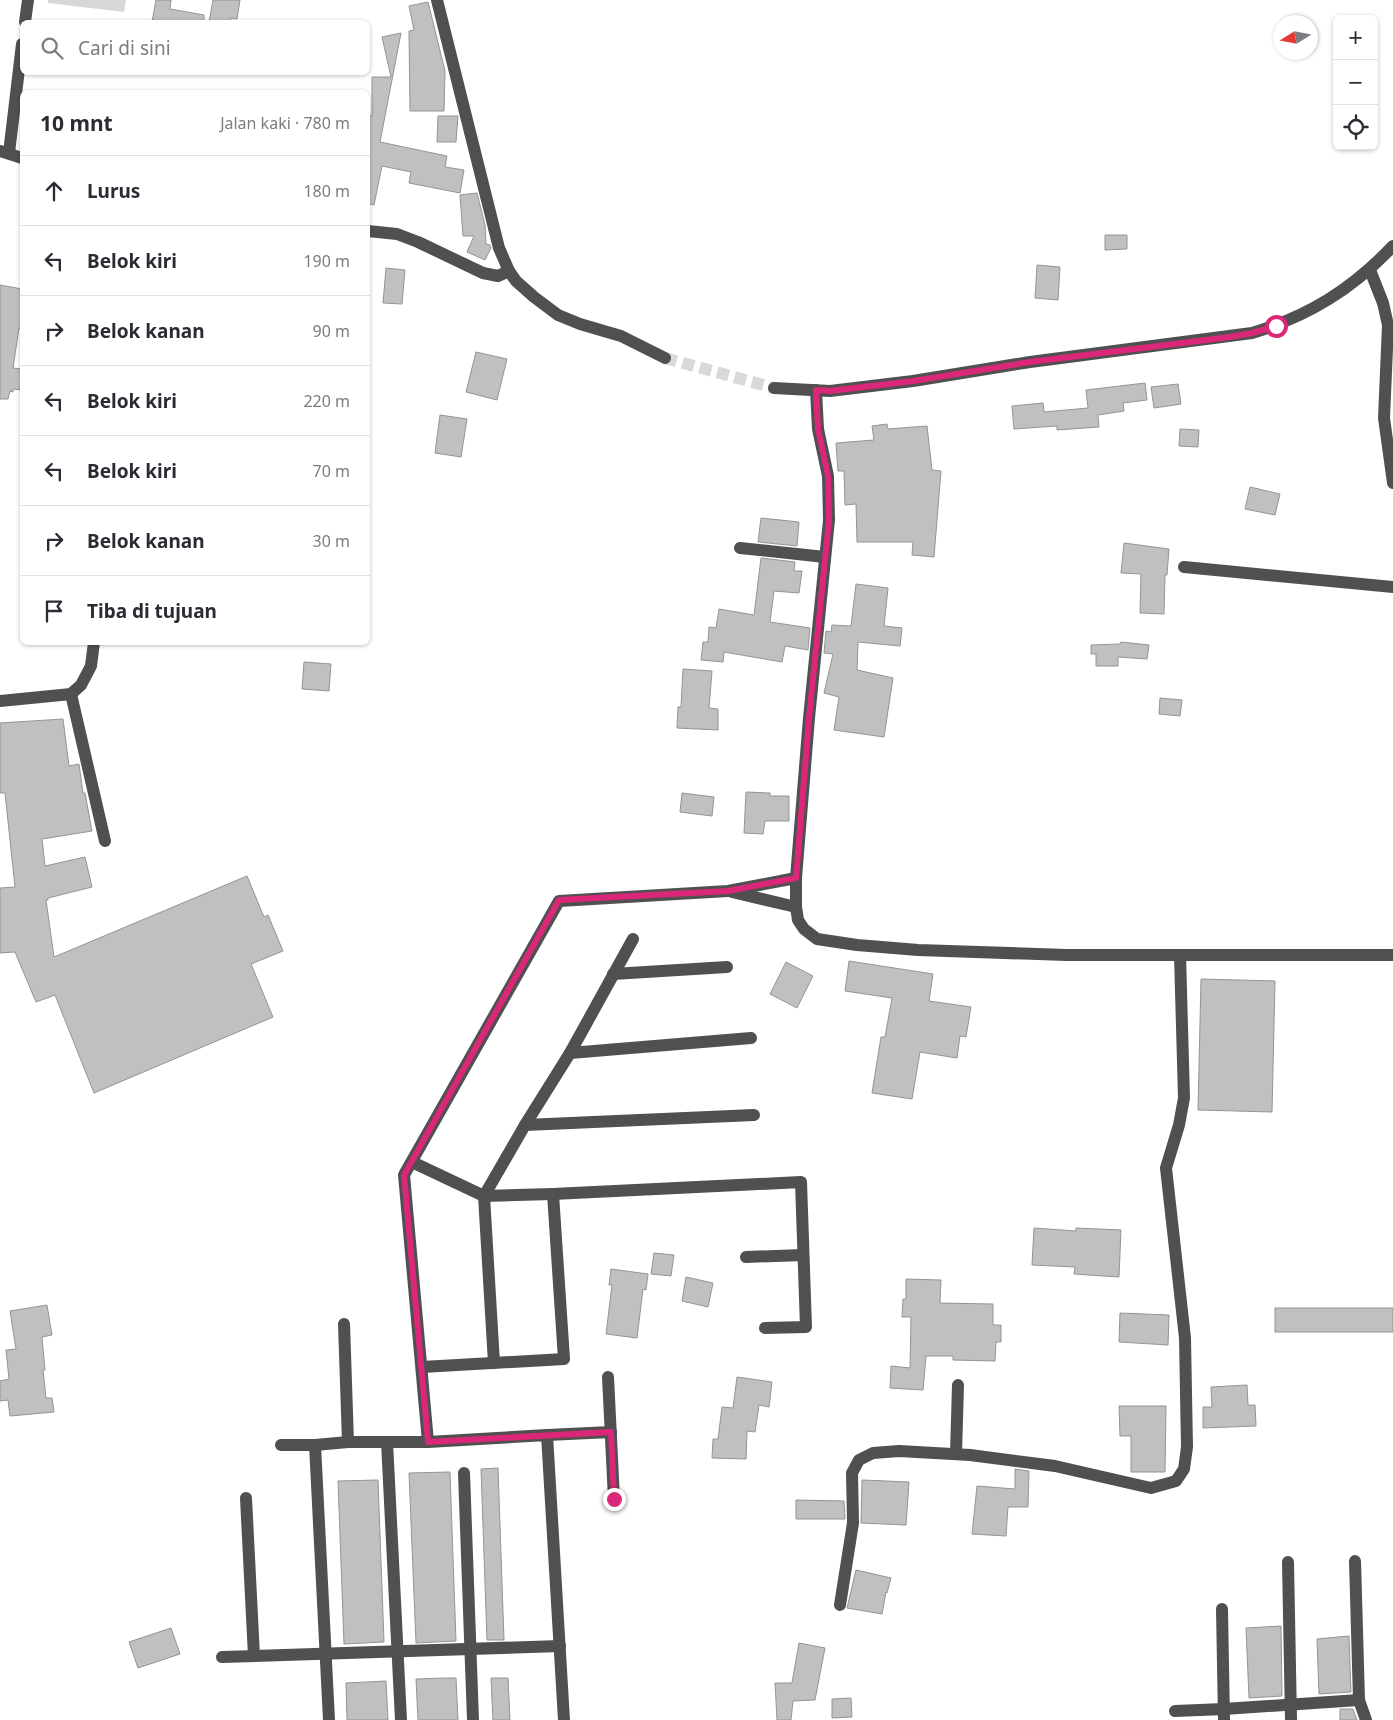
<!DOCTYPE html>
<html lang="id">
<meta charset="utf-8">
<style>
:root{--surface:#fff;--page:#f7f7f7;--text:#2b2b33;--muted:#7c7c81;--line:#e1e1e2}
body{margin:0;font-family:"Noto Sans",sans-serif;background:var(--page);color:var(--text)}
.controls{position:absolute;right:15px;top:15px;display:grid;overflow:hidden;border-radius:8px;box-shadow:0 1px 4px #0004}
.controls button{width:45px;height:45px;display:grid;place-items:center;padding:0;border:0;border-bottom:1px solid var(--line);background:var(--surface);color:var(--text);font:25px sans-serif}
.compass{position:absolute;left:1273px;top:15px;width:45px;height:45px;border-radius:50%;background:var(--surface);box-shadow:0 1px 4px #0004;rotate:259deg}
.stop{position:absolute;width:15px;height:15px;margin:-11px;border:4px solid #db2777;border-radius:50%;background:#fff}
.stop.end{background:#db2777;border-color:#fff;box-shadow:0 1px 5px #0008}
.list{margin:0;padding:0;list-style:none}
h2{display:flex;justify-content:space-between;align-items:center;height:65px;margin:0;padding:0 20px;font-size:21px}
h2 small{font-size:16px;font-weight:400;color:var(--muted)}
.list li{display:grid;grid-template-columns:32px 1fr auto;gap:15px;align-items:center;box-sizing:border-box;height:70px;padding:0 20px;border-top:1px solid var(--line)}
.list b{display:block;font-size:19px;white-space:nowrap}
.list em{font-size:16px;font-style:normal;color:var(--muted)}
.icon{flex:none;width:28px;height:28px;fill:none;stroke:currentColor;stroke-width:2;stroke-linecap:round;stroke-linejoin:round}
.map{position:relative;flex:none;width:1393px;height:1720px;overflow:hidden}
.search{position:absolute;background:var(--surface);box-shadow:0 1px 4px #0004;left:20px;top:20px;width:350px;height:55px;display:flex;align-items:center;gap:12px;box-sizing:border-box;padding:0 18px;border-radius:8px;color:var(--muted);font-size:19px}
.panel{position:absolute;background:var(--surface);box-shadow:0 1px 4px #0004;left:20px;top:90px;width:350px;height:555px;border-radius:8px}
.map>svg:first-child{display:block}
.green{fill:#d7d7d7}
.building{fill:#c0c0c0;stroke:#949494}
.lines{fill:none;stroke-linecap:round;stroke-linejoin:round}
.minor-tunnel{stroke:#d9d9d9;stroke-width:12;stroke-dasharray:12 6;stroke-linecap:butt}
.minor{stroke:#505050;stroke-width:12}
.route{stroke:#db2777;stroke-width:6}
</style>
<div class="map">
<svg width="1393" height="1720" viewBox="0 0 1393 1720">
<rect width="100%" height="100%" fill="#fff"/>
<polygon class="green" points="48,0 126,0 124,12 48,3"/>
<g class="building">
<polygon points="156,0 171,0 170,9 204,15 204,22 152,22"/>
<polygon points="213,0 240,0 237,19 231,18 230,22 209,22"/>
<polygon points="428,2 445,71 444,111 410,111 409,31 414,30 409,6"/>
<polygon points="401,33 380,142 447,156 445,167 464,170 460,193 409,183 411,172 382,166 374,205 368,204 368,115 372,116 372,77 391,77 382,37"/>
<polygon points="438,116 458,116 456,142 437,142"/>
<polygon points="477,193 485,225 486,244 490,245 491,248 485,260 467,252 474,236 463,236 460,195"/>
<polygon points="1105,235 1127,235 1127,249 1105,250"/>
<polygon points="1037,265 1060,267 1058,300 1035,298"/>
<polygon points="386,268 405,270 402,304 383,303"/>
<polygon points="0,285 22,289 22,329 19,328 13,368 22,369 22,390 13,389 13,392 10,391 8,399 0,399"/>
<polygon points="476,352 507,359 497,400 466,392"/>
<polygon points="1145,383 1147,400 1123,403 1124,411 1098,415 1099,427 1057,430 1057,426 1014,429 1012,406 1043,403 1044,412 1088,408 1086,390"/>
<polygon points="1178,384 1181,404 1154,408 1151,387"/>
<polygon points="440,415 467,419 461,457 435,453"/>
<polygon points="887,424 888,429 927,426 932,470 941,471 934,557 912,555 913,542 857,542 856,504 845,505 844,471 838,471 836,443 874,440 872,426"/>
<polygon points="1180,429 1199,430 1198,447 1179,446"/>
<polygon points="1250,487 1280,494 1275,515 1245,509"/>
<polygon points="761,518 799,522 797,546 758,542"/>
<polygon points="1124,543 1169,549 1167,575 1165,575 1164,614 1140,613 1141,574 1121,573"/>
<polygon points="761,558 795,562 794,571 802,571 799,593 774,591 770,622 810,628 808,650 785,646 782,662 724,652 723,662 701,660 703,642 708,642 709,627 716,628 719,609 754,615"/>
<polygon points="856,584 888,588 884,626 902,628 900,646 858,642 857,670 893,678 884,737 834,730 839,697 824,693 833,654 824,653 826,631 831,632 832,625 851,626"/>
<polygon points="1121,642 1149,645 1147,659 1118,657 1118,666 1096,666 1096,654 1091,654 1091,645 1120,644"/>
<polygon points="304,662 331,664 329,691 302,689"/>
<polygon points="683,669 712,671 709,708 718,709 718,730 677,728 678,707 681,707"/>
<polygon points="1160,698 1182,700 1180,716 1159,714"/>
<polygon points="63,719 69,766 79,764 83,793 85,793 92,831 42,839 45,866 85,857 92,887 48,898 48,900 46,900 54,957 247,876 264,917 268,915 283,951 251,964 273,1017 94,1093 55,995 36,1002 15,952 0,953 0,888 15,887 5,793 0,793 0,723"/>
<polygon points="746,792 770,793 770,796 789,796 789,821 765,821 763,834 744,833"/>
<polygon points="682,793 714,797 712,816 680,812"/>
<polygon points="849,961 933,974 929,1001 971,1007 966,1037 960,1036 957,1058 920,1052 912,1099 872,1093 881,1037 885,1037 892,998 845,991"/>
<polygon points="786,962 813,976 797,1008 770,994"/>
<polygon points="1201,979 1275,981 1272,1112 1198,1110"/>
<polygon points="1034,1228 1076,1231 1076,1228 1121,1230 1119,1277 1074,1274 1075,1267 1032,1265"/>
<polygon points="654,1253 674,1255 671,1276 651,1274"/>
<polygon points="611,1269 648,1274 646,1290 643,1289 637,1338 606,1334 612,1285 609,1285"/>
<polygon points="686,1277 713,1283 708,1307 682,1301"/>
<polygon points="906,1279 941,1280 940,1303 993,1304 993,1325 1001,1325 1001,1342 996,1342 995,1361 953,1360 953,1356 926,1356 923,1390 890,1388 891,1366 910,1368 911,1317 902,1317 903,1299 906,1299"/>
<polygon points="47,1305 52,1335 42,1337 45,1370 43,1370 46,1398 52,1398 54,1412 10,1416 8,1400 0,1401 0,1381 9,1379 6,1350 16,1349 10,1311"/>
<rect x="1275" y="1308" width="118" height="24"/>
<polygon points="1120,1313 1169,1315 1168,1345 1119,1342"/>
<polygon points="737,1377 772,1382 769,1407 759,1405 755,1432 747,1431 746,1459 712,1458 713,1439 718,1439 722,1407 733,1408"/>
<polygon points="1247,1385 1248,1405 1255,1405 1256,1426 1203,1428 1203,1407 1212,1407 1211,1387"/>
<polygon points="1119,1406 1166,1406 1165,1472 1131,1472 1131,1436 1120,1436"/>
<polygon points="498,1468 504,1640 487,1640 481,1469"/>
<polygon points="1015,1469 1029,1471 1028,1507 1008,1507 1006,1536 972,1534 977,1486 1015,1489"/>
<polygon points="450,1472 456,1641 416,1643 409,1473"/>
<polygon points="378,1480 384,1642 344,1644 338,1481"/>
<polygon points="862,1480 909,1482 906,1525 861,1523"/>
<polygon points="796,1500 844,1501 845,1519 796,1519"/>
<polygon points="856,1570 891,1578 887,1593 886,1592 882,1614 847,1608"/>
<polygon points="1281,1626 1282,1696 1249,1698 1246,1628"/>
<polygon points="171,1628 180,1654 138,1668 129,1642"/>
<polygon points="1349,1636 1351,1692 1319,1694 1317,1639"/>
<polygon points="799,1643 825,1648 815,1700 793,1701 791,1720 777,1720 775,1683 792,1683"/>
<polygon points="446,1678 456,1678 458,1720 418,1720 416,1679"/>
<polygon points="491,1678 508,1678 510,1720 493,1720"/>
<polygon points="386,1681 388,1720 347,1720 346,1683"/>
<polygon points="851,1698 852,1717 832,1718 832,1699"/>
<polygon points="1340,1709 1353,1709 1357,1720 1340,1720"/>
</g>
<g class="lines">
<polyline class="minor-tunnel" points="665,358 774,388"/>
<g class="minor">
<polyline points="437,0 499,248 509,271 516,281 534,297 558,315 580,324 621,336 665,358"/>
<polyline points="25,22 28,0"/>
<polyline points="0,151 22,158"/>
<polyline points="9,153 22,44"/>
<polyline points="368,231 397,234 418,242 483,273 498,276 509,271"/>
<polyline points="1370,270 1383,303 1388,325 1384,418 1393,483"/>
<path d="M 774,388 L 830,391 L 913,381 L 1030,362 L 1252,333 C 1309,316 1352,289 1393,246"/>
<polyline points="816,390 818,429 828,476 829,520 809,718 796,878 796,907 798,920 804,929 817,939 857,945 918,950 1066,955 1393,955"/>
<polyline points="740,548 825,557"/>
<polyline points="1184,567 1393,587"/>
<polyline points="71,694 105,841"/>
<polyline points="0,701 71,694 81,685 91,666 94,642"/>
<polyline points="732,892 796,907"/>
<polyline points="613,974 727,967"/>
<polyline points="570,1053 751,1038"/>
<polyline points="525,1125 754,1115"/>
<polyline points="412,1162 484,1196 553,1194"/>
<polyline points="746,1257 803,1255"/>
<polyline points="344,1324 348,1442"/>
<polyline points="494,1363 484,1196 525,1125 570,1053 633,939"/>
<polyline points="422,1367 564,1359 553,1194 801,1182 806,1327 765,1328"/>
<polyline points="608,1377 614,1499"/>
<polyline points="547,1435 611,1432"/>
<polyline points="387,1442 401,1720"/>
<polyline points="428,1442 404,1175 559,901 728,891 796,878"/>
<polyline points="281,1445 315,1445 348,1442 428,1442 547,1435 564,1720"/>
<polyline points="315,1445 329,1720"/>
<polyline points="956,1454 958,1385"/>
<polyline points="464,1473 473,1720"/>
<polyline points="246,1498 254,1656"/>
<polyline points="1355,1561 1359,1700 1366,1720"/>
<polyline points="1288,1562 1291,1720"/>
<polyline points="840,1605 853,1523 852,1473 859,1460 873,1453 899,1451 970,1455 1055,1466 1151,1488 1176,1481 1184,1469 1187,1447 1185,1338 1166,1168 1179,1125 1184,1098 1180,955"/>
<polyline points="1222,1609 1224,1720"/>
<polyline points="222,1657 560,1646"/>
<polyline points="1175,1711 1224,1709 1359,1700"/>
</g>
</g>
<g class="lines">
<polyline class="route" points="614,1499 611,1432 428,1442 404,1175 559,900 728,891 796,878 809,718 829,520 828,476 818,429 816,390 830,391 913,381 1030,362 1230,337 1252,333 1276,326"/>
</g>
</svg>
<div class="controls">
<button>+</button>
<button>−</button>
<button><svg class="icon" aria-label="locate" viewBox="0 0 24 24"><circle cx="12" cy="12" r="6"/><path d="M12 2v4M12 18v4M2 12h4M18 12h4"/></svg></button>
</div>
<svg class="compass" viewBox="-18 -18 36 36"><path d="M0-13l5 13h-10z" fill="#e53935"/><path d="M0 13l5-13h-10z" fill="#7c7c81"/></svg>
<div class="stop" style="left:1276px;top:326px"></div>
<div class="stop end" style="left:614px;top:1499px"></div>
<div class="search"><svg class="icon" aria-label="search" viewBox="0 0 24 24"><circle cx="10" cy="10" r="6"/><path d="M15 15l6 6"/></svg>Cari di sini</div>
<section class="panel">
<h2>10 mnt<small>Jalan kaki · 780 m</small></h2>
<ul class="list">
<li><svg class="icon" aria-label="ahead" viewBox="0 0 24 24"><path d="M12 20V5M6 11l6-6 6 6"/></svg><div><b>Lurus</b></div><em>180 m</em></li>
<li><svg class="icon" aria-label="left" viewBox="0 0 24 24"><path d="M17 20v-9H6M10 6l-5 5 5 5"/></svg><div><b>Belok kiri</b></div><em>190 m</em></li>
<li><svg class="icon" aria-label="right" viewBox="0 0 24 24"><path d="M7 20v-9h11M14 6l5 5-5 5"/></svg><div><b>Belok kanan</b></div><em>90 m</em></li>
<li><svg class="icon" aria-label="left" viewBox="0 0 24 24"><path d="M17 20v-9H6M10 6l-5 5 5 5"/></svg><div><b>Belok kiri</b></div><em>220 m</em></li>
<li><svg class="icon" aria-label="left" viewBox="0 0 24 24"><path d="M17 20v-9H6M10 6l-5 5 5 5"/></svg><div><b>Belok kiri</b></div><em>70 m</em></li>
<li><svg class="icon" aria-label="right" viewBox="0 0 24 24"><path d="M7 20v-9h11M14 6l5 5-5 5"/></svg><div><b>Belok kanan</b></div><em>30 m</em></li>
<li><svg class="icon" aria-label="arrive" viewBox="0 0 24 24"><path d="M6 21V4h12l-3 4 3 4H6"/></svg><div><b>Tiba di tujuan</b></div></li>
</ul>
</section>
</div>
